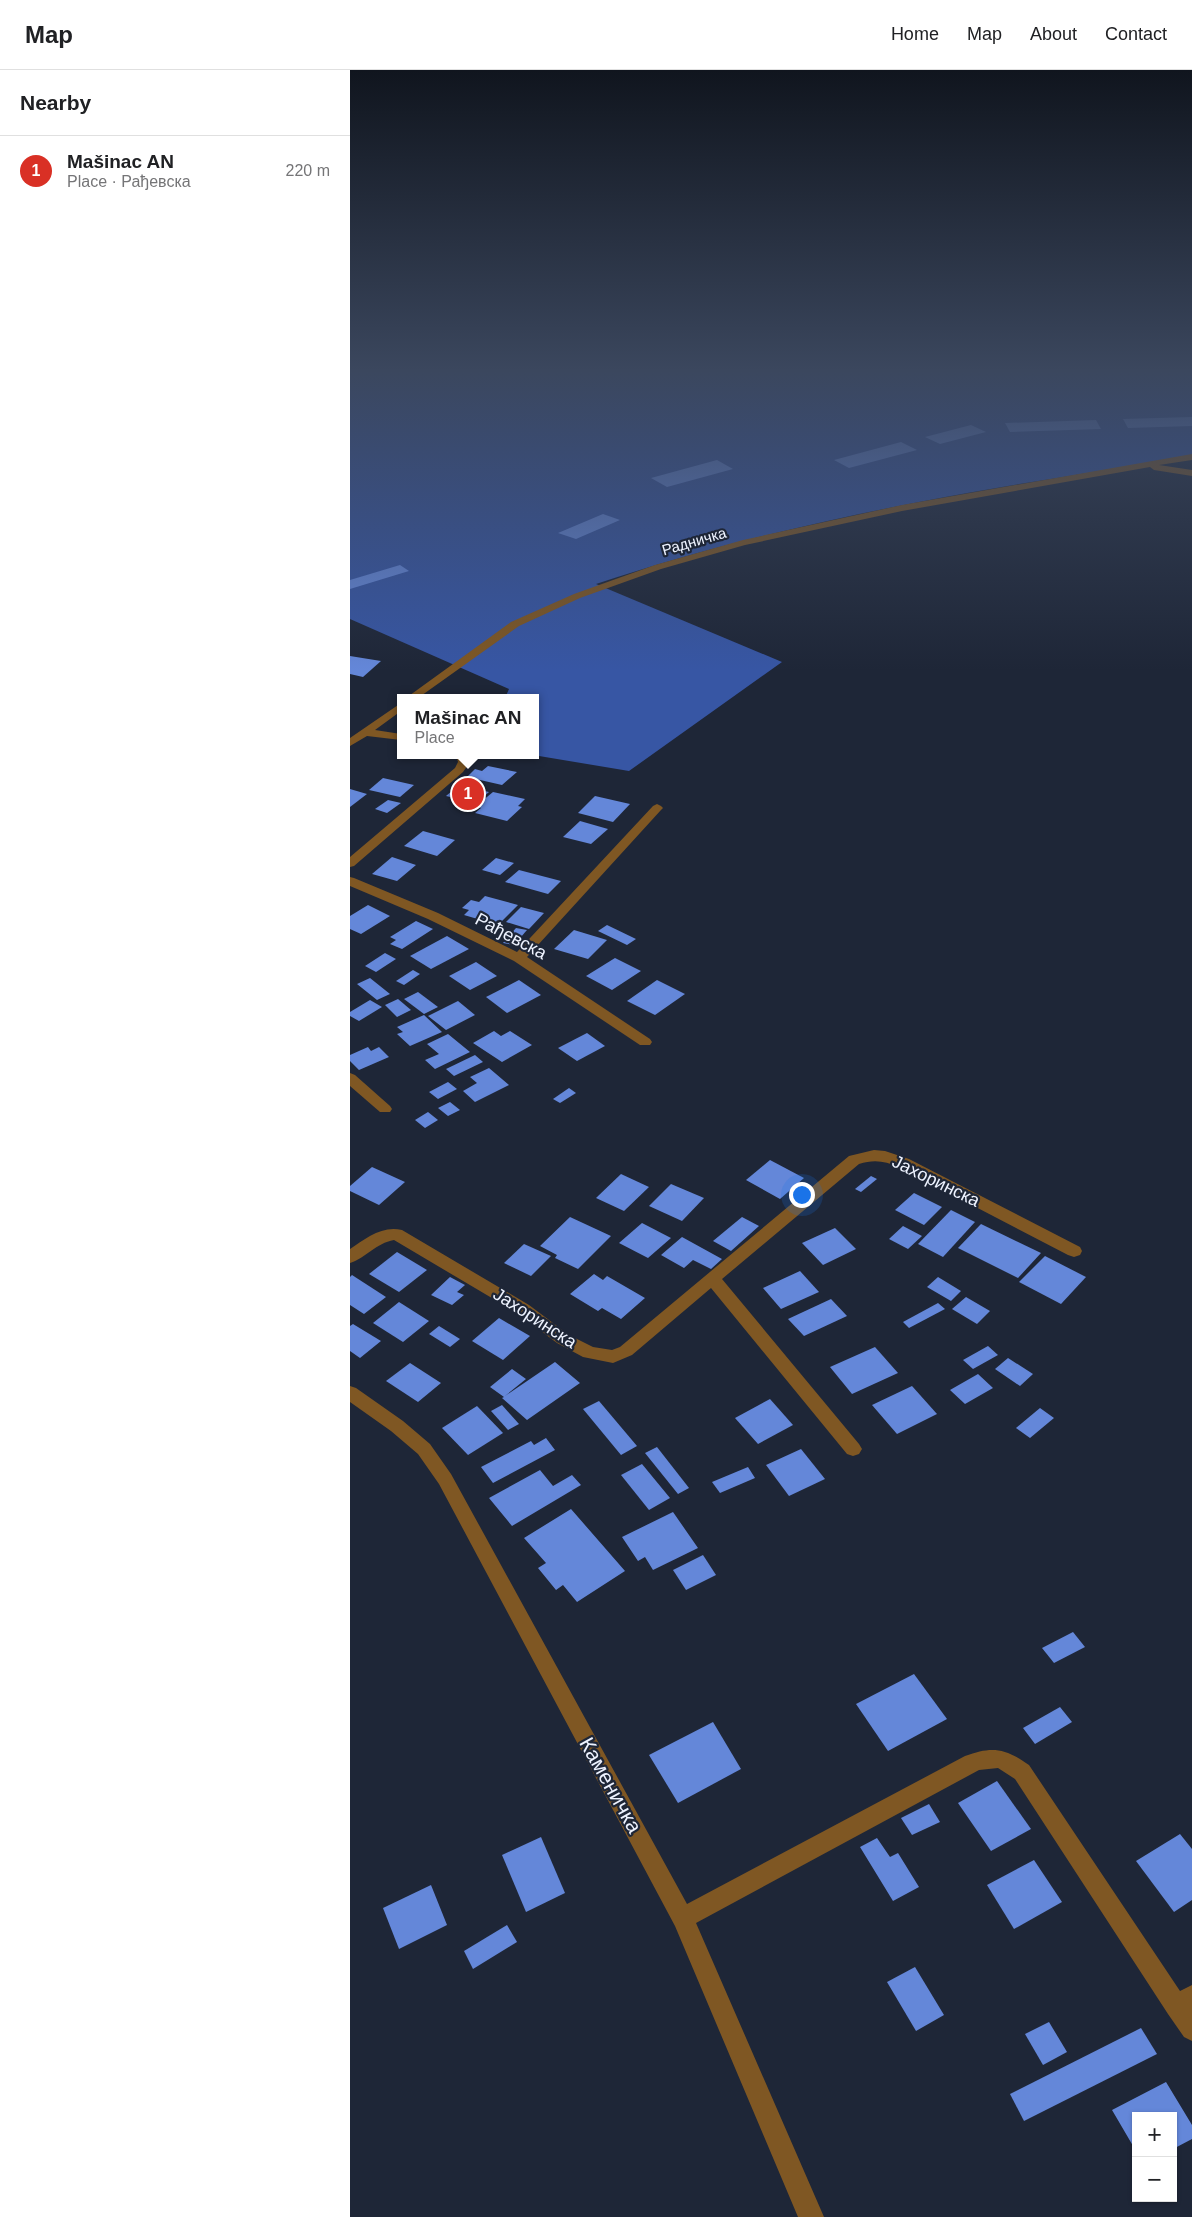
<!DOCTYPE html>
<meta charset="utf-8">
<style>
:root{--surface:#fff;--page:#f6f6f6;--text:#202124;--muted:#757577;--line:#e0e0e0;--accent:#d93025}
body{margin:0;font-family:Arial,sans-serif;background:var(--page);color:var(--text)}
.controls{position:absolute;right:15px;bottom:15px;display:grid;overflow:hidden;border-radius:0px;box-shadow:0 1px 4px #0004}
.controls button{width:45px;height:45px;display:grid;place-items:center;padding:0;border:0;border-bottom:1px solid var(--line);background:var(--surface);color:var(--text);font:25px sans-serif}
.you{position:absolute;left:451px;top:1124px;width:18px;height:18px;margin:-12px;border:4px solid #fff;border-radius:50%;background:#1a73e8;box-shadow:0 0 0 8px #1a73e833}
.badge{display:grid;place-items:center;width:32px;height:32px;border-radius:50%;background:var(--accent);color:#fff;font-size:16px;font-weight:700}
.pin{position:absolute;translate:-50% -50%;border:2px solid #fff;box-shadow:0 1px 5px #0006}
.popup{position:absolute;left:47px;top:624px;width:142px;height:65px;box-sizing:border-box;display:grid;place-content:center;border-radius:0px;background:var(--surface);filter:drop-shadow(0 1px 4px #0005);font-size:16px;white-space:nowrap;color:var(--muted)}
.popup b{font-size:19px;color:var(--text)}
.popup::after{content:'';position:absolute;left:50%;top:100%;margin-left:-10px;border:10px solid transparent;border-top-color:var(--surface)}
.list{margin:0;padding:0;list-style:none}
h2{display:flex;justify-content:space-between;align-items:center;height:65px;margin:0;padding:0 20px;font-size:21px}
h2 small{font-size:16px;font-weight:400;color:var(--muted)}
.list li{display:grid;grid-template-columns:32px 1fr auto;gap:15px;align-items:center;box-sizing:border-box;height:70px;padding:0 20px;border-top:1px solid var(--line)}
.list b{display:block;font-size:19px;white-space:nowrap}
.list p{margin:0;font-size:16px;white-space:nowrap;color:var(--muted)}
.list em{font-size:16px;font-style:normal;color:var(--muted)}
.map{position:relative;flex:none;width:842px;height:2147px;overflow:hidden}
header{display:flex;align-items:center;gap:30px;box-sizing:border-box;height:70px;padding:0 25px;background:var(--surface);border-bottom:1px solid var(--line)}
header strong{font-size:24px}
nav{display:flex;gap:28px;margin-inline-start:auto;font-size:18px}
main{display:flex}
aside{flex:1;background:var(--surface)}
.map>svg:first-child{display:block}
.forest{fill:#3756a4}
.building{fill:#6487d9}
.lines{fill:none;stroke-linecap:round;stroke-linejoin:round}
.minor{fill:#7f5723;fill-rule:evenodd}
.labels{text-anchor:middle;dominant-baseline:central;stroke-width:4.5;stroke-linejoin:round;paint-order:stroke}
.far-street-label{font-size:15px;fill:#eef3ff;stroke:#1e2637}
.street-label{font-size:18px;fill:#eef3ff;stroke:#1e2637}
.near-street-label{font-size:21px;fill:#eef3ff;stroke:#1e2637}
</style>
<header>
<strong>Map</strong>
<nav><a>Home</a><a>Map</a><a>About</a><a>Contact</a></nav>
</header>
<main>
<aside>
<h2>Nearby<small></small></h2>
<ul class="list">
<li><span class="badge">1</span><div><b>Mašinac AN</b><p>Place · Рађевска</p></div><em>220 m</em></li>
</ul>
</aside>
<div class="map">
<svg width="842" height="2147" viewBox="0 0 842 2147">
<rect width="100%" height="100%" fill="#1e2637"/>
<path class="forest" d="M 0,301 L 842,301 L 842,385 C 751,402 660,414 569,432 C 460,453 351,479 246,514 L 432,592 L 279,701 L 183,685 L 186,685 L 186,628 L 155,628 L 159,619 L 0,549 Z"/>
<g class="building">
<polygon points="842,347 842,356 778,358 773,349"/>
<polygon points="746,350 751,359 660,362 655,353"/>
<polygon points="621,355 636,362 590,374 575,367"/>
<polygon points="551,372 567,380 499,398 484,390"/>
<polygon points="367,390 383,399 317,417 301,408"/>
<polygon points="253,444 270,450 226,469 208,463"/>
<polygon points="50,495 59,501 0,519 0,510"/>
<polygon points="0,586 31,591 13,607 0,604"/>
<polygon points="138,696 167,702 152,715 117,707 125,699 132,701"/>
<polygon points="33,708 64,715 50,727 19,720"/>
<polygon points="109,715 139,722 126,733 96,726"/>
<polygon points="0,719 17,724 0,737"/>
<polygon points="143,722 175,729 168,736 172,737 157,751 125,743 131,738 126,736"/>
<polygon points="245,726 280,734 263,752 228,743"/>
<polygon points="38,730 51,733 37,743 25,739"/>
<polygon points="230,751 258,759 241,774 213,767"/>
<polygon points="73,761 105,770 87,786 54,776"/>
<polygon points="42,787 66,795 47,811 22,804"/>
<polygon points="146,788 164,793 150,805 132,800"/>
<polygon points="169,800 211,811 198,824 155,812"/>
<polygon points="135,826 168,835 148,855 114,845 119,840 112,838 121,830 129,832"/>
<polygon points="18,835 40,846 11,864 0,859 0,846"/>
<polygon points="171,837 194,843 179,859 156,852"/>
<polygon points="66,851 83,859 52,879 40,874 46,870 40,867"/>
<polygon points="257,855 286,869 277,875 248,861"/>
<polygon points="166,858 177,860 164,875 153,873"/>
<polygon points="224,860 257,870 238,889 204,879"/>
<polygon points="97,866 119,879 81,899 60,886"/>
<polygon points="35,883 46,889 26,902 15,896"/>
<polygon points="265,888 291,901 262,920 236,906"/>
<polygon points="126,892 147,906 120,920 99,906"/>
<polygon points="63,900 70,904 54,915 46,911"/>
<polygon points="20,908 40,924 27,930 7,914"/>
<polygon points="169,910 191,925 157,943 136,927"/>
<polygon points="307,910 335,924 305,945 277,931"/>
<polygon points="68,922 88,937 74,944 54,929"/>
<polygon points="48,929 61,940 47,947 35,935"/>
<polygon points="20,930 32,937 9,951 0,946 0,942"/>
<polygon points="108,931 125,945 96,960 78,946"/>
<polygon points="74,945 92,962 60,976 47,964 53,962 47,957"/>
<polygon points="144,961 151,966 160,961 182,975 152,992 123,973"/>
<polygon points="237,963 255,976 227,991 208,978"/>
<polygon points="98,964 120,982 85,999 75,990 89,984 77,974"/>
<polygon points="18,977 21,981 29,977 39,987 9,1000 0,991 0,985"/>
<polygon points="125,985 133,992 104,1006 96,999"/>
<polygon points="139,998 159,1015 125,1032 113,1021 127,1013 120,1007"/>
<polygon points="98,1012 107,1019 88,1029 79,1022"/>
<polygon points="219,1018 226,1023 210,1033 203,1029"/>
<polygon points="100,1032 110,1040 98,1046 88,1038"/>
<polygon points="78,1042 88,1050 75,1058 65,1050"/>
<polygon points="420,1090 454,1108 430,1129 396,1110"/>
<polygon points="22,1097 55,1112 29,1135 0,1121 0,1116"/>
<polygon points="271,1104 299,1117 274,1141 246,1128"/>
<polygon points="521,1106 527,1109 511,1122 505,1119"/>
<polygon points="321,1114 354,1128 332,1151 299,1136"/>
<polygon points="564,1123 592,1137 574,1155 545,1140"/>
<polygon points="601,1140 625,1152 593,1187 568,1174"/>
<polygon points="220,1147 261,1166 228,1199 205,1188 207,1185 190,1176"/>
<polygon points="392,1147 409,1156 381,1181 363,1171"/>
<polygon points="292,1153 321,1168 298,1188 269,1173"/>
<polygon points="631,1154 691,1183 668,1208 608,1178"/>
<polygon points="553,1156 572,1166 558,1179 539,1169"/>
<polygon points="485,1158 506,1179 473,1195 452,1173"/>
<polygon points="332,1167 372,1189 361,1199 343,1190 334,1198 311,1185"/>
<polygon points="174,1174 201,1186 181,1206 154,1193"/>
<polygon points="47,1182 77,1200 49,1222 19,1204"/>
<polygon points="695,1186 736,1207 711,1234 669,1212"/>
<polygon points="450,1201 469,1222 431,1239 413,1218"/>
<polygon points="244,1204 253,1210 257,1206 295,1228 271,1249 252,1238 248,1241 220,1224"/>
<polygon points="2,1205 36,1227 14,1244 0,1235 0,1207"/>
<polygon points="100,1207 115,1215 107,1222 114,1225 102,1235 81,1225"/>
<polygon points="588,1207 611,1221 601,1231 577,1217"/>
<polygon points="616,1227 640,1241 627,1254 602,1239"/>
<polygon points="481,1229 497,1246 454,1266 438,1249"/>
<polygon points="49,1232 79,1251 53,1272 23,1253"/>
<polygon points="588,1233 595,1239 559,1258 553,1252"/>
<polygon points="149,1248 180,1266 153,1290 122,1271"/>
<polygon points="3,1254 31,1271 10,1288 0,1281 0,1256"/>
<polygon points="89,1256 110,1269 100,1277 79,1264"/>
<polygon points="638,1276 648,1285 623,1299 613,1290"/>
<polygon points="525,1277 548,1303 502,1324 480,1297"/>
<polygon points="658,1288 683,1304 670,1316 645,1299"/>
<polygon points="205,1292 230,1313 177,1350 152,1328 154,1327 140,1317 162,1299 176,1309 155,1326"/>
<polygon points="60,1293 91,1313 68,1332 36,1311"/>
<polygon points="628,1304 643,1318 615,1334 600,1320"/>
<polygon points="562,1316 587,1344 547,1364 522,1335"/>
<polygon points="420,1329 443,1355 408,1374 385,1348"/>
<polygon points="249,1331 287,1376 271,1385 233,1339"/>
<polygon points="152,1335 169,1354 158,1360 141,1341"/>
<polygon points="127,1336 153,1363 118,1385 92,1358"/>
<polygon points="690,1338 704,1348 680,1368 666,1358"/>
<polygon points="196,1368 205,1380 143,1413 131,1397 181,1371 184,1375"/>
<polygon points="307,1377 339,1418 328,1424 295,1383"/>
<polygon points="451,1379 475,1409 439,1426 416,1395"/>
<polygon points="292,1394 320,1428 299,1440 271,1405"/>
<polygon points="398,1397 405,1408 370,1423 362,1412"/>
<polygon points="190,1400 203,1416 222,1405 231,1415 162,1456 139,1428"/>
<polygon points="221,1439 275,1501 227,1532 213,1515 206,1520 188,1498 196,1493 174,1468"/>
<polygon points="323,1442 348,1478 303,1500 295,1487 288,1491 272,1467"/>
<polygon points="353,1485 366,1505 336,1520 323,1500"/>
<polygon points="723,1562 735,1577 704,1593 692,1578"/>
<polygon points="564,1604 597,1649 538,1681 506,1634"/>
<polygon points="710,1637 722,1652 685,1674 673,1658"/>
<polygon points="363,1652 391,1699 328,1733 299,1685"/>
<polygon points="647,1711 681,1759 641,1781 608,1733"/>
<polygon points="579,1734 590,1752 562,1765 551,1748"/>
<polygon points="830,1764 842,1779 842,1830 824,1842 786,1791"/>
<polygon points="191,1767 215,1823 176,1842 152,1785"/>
<polygon points="527,1768 540,1787 548,1783 569,1817 543,1831 510,1777"/>
<polygon points="684,1790 712,1832 664,1859 637,1815"/>
<polygon points="81,1815 97,1855 49,1879 33,1838"/>
<polygon points="157,1855 167,1872 123,1899 114,1881"/>
<polygon points="565,1897 594,1945 566,1961 537,1912"/>
<polygon points="699,1952 717,1982 693,1995 675,1964"/>
<polygon points="791,1958 807,1984 674,2051 660,2024"/>
<polygon points="816,2012 842,2055 842,2069 823,2079 823,2046 786,2046 786,2081 762,2040"/>
</g>
<g class="lines">
<g class="minor">
<polygon points="842,384 842,390 809,395 842,400 842,406 804,400 800,397 552,441 395,475 311,499 230,528 169,556 68,628 56,628 161,552 224,524 305,495 393,470 552,435"/>
<polygon points="51,633 51,641 25,660 51,664 51,670 17,666 0,676 0,668"/>
<polygon points="106,685 118,685 120,692 113,702 4,796 0,797 0,787 105,698 108,692"/>
<polygon points="307,734 311,736 313,738 311,740 177,887 300,969 302,972 300,975 290,975 164,891 78,849 0,816 0,807 4,808 88,843 167,882 303,736"/>
<polygon points="0,1003 5,1005 40,1036 42,1039 40,1042 30,1042 0,1016"/>
<path d="M 524,1080 L 535,1081 L 559,1089 L 730,1177 L 732,1181 L 730,1185 L 724,1187 L 718,1185 L 549,1097 C 535,1091 524,1089 509,1094 L 372,1209 L 509,1374 L 512,1379 L 509,1384 L 503,1386 L 497,1384 L 361,1218 L 282,1285 L 263,1293 L 233,1287 L 207,1273 L 167,1243 L 44,1170 C 26,1173 16,1188 0,1193 L 0,1179 C 15,1169 32,1155 52,1160 L 179,1235 L 219,1265 L 243,1277 L 262,1280 L 270,1277 L 499,1086 Z"/>
<path d="M 0,1316 L 6,1318 L 53,1351 L 80,1374 L 101,1404 L 337,1834 L 615,1686 C 642,1676 655,1678 679,1695 L 830,1921 L 842,1915 L 842,1971 L 834,1967 L 818,1944 L 665,1709 L 648,1698 L 629,1700 L 346,1853 L 474,2147 L 448,2147 L 325,1856 L 89,1414 L 68,1384 L 41,1361 L 0,1332 Z"/>
</g>
</g>
<linearGradient id="sky" x2="0" y2="1"><stop stop-color="#10151e"/><stop offset="0.5" stop-color="#3b475e"/><stop offset="1" stop-color="#3b475e" stop-opacity="0"/></linearGradient>
<rect width="842" height="601" fill="url(#sky)"/>
<g class="labels">
<g class="far-street-label">
<text transform="translate(344 471) rotate(-16)">Радничка</text>
</g>
<g class="street-label">
<text transform="translate(161 866) rotate(28)">Рађевска</text>
<text transform="translate(586 1111) rotate(26)">Јахоринска</text>
<text transform="translate(185 1248) rotate(33)">Јахоринска</text>
</g>
<g class="near-street-label">
<text transform="translate(261 1715) rotate(61)">Каменичка</text>
</g>
</g>
</svg>
<div class="controls">
<button>+</button>
<button>−</button>
</div>
<div class="you"></div>
<div class="pin badge" style="left:118px;top:724px">1</div>
<div class="popup"><b>Mašinac AN</b>Place</div>
</div>
</main>
